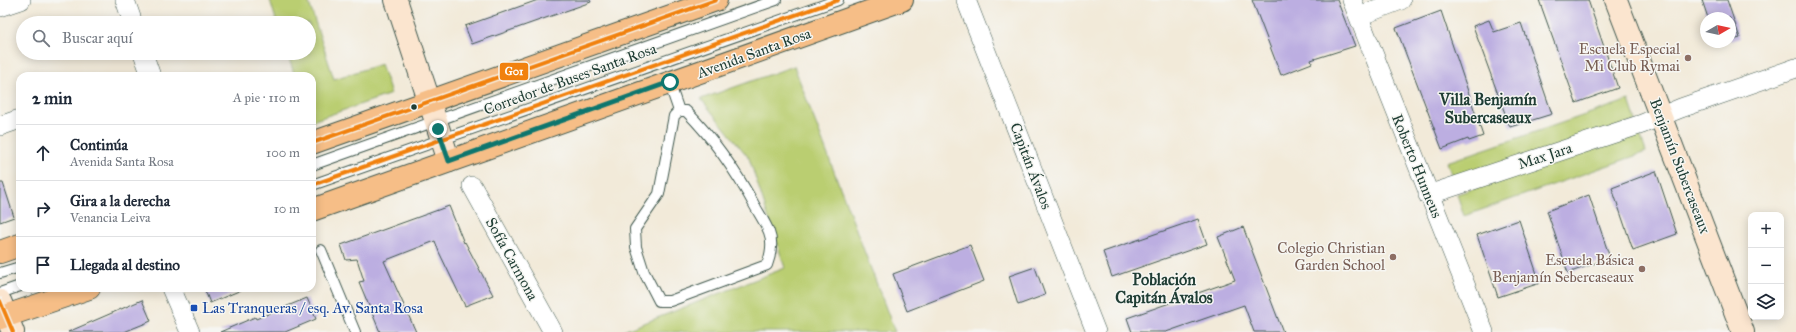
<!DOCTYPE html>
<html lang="es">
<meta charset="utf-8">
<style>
:root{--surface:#fff;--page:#f6f6f7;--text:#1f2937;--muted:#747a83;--line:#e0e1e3}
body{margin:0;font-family:"IM FELL Great Primer",serif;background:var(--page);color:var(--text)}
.controls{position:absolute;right:12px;bottom:12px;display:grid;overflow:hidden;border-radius:8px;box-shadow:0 2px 10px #0003}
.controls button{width:36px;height:36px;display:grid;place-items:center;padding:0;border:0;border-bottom:1px solid var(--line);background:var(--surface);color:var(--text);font:20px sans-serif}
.compass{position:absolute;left:1700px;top:12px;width:36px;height:36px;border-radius:50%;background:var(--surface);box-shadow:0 2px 10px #0003;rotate:81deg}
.stop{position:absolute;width:12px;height:12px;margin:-9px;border:3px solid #0f766e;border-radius:50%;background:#fff}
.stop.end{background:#0f766e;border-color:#fff;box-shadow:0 1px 4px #0008}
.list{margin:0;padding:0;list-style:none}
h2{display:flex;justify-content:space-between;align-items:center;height:52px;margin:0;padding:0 16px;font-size:17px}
h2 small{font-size:13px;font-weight:400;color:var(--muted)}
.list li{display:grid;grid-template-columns:26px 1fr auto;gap:12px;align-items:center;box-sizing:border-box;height:56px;padding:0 16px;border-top:1px solid var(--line)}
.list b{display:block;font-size:15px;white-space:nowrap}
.list p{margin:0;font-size:13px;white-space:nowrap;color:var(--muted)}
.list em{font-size:13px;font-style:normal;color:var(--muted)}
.icon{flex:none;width:22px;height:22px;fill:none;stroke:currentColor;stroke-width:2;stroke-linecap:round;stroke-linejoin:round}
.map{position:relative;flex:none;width:1796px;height:332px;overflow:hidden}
.search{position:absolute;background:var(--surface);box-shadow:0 2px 10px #0003;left:16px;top:16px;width:300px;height:44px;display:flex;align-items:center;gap:10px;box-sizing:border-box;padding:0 14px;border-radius:22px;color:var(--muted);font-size:15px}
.panel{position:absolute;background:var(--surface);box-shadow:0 2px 10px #0003;left:16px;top:72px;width:300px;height:220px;border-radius:12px}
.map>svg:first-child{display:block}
.green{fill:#bace71;stroke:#6c8652}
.building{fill:#bcaee1}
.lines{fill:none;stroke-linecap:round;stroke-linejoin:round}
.lane-casing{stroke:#3f574d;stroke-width:12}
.street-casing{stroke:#3f574d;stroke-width:20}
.secondary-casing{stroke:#3f574d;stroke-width:24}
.primary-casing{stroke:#3f574d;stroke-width:24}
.lane{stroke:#fff;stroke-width:10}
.street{stroke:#fff;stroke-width:19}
.secondary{stroke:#fbe5cf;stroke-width:22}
.primary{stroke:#f6be87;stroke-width:22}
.bus-1-casing{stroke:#f6f6f2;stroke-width:7}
.bus-1{stroke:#f1810f;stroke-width:4}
.route{stroke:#0f766e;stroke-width:5}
.education-dot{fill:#8d6e63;stroke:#f6f6f2;stroke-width:1.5}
.bus-dot{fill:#1f3d34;stroke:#f6f6f2;stroke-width:1.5}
.transit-dot{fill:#1a4fb4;stroke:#f6f6f2;stroke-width:1.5}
.labels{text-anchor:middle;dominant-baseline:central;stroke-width:3;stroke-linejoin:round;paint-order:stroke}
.education-label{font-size:15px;fill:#785e54;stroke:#f6f6f2;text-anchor:end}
.street-label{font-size:15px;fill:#1f3d34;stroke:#f6f6f2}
.transit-label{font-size:15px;fill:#164399;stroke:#f6f6f2;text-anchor:start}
.neighbourhood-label{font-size:16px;font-weight:bold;fill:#1f3d34;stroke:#f6f6f2}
.line-badge{stroke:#f6f6f2;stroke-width:1.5}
.badge-label{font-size:11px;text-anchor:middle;font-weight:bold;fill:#fff}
</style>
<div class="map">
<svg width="1796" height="332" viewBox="0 0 1796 332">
<rect width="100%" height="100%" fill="#f6f6f2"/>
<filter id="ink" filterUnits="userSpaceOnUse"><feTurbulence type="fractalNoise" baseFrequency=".025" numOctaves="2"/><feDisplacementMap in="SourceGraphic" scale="8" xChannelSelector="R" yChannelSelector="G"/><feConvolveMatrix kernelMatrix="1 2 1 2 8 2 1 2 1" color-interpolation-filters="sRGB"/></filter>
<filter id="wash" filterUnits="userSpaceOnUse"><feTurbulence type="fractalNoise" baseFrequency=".012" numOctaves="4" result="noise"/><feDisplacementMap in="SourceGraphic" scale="16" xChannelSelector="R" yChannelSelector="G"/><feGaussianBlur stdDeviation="0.9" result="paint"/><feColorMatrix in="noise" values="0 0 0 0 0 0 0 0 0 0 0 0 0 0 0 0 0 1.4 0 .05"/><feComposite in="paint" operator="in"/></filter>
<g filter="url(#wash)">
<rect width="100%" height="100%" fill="#f2ead9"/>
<g class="green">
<polygon points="270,0 308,0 334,79 381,64 391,94 312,121 312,76 287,76 294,73 287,53 309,53 309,23 277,23"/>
<polygon points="794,66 895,332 621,332 785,268 749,158 701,99"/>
<polygon points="1629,100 1636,121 1453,180 1447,162"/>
<polygon points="1640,134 1646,152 1464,216 1457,194"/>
</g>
<g id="blocks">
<g class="building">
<polygon points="538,0 590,0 591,2 472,44 465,26"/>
<polygon points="1252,0 1337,0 1355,46 1311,60 1312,63 1281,75"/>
<polygon points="1539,0 1588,0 1618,88 1576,103"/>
<polygon points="1702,0 1727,0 1740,38 1730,41 1730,18 1708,18"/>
<polygon points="1441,11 1483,136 1469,141 1468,139 1442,149 1396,28"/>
<polygon points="1489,20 1494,32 1521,23 1552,114 1510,127 1473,26"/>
<polygon points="1656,171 1677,234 1633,250 1612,188"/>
<polygon points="0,183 3,183 14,217 0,222"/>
<polygon points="1589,195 1610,258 1568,273 1547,211"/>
<polygon points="449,206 464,243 465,242 493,295 465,306 439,252 435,241 384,261 416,332 380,332 359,282 364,281 357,259 346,260 341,245"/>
<polygon points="1198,219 1207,244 1112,277 1103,252"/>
<polygon points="1519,220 1540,283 1498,297 1477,235"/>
<polygon points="1243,227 1283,332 1254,332 1244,305 1166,332 1132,332 1127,318 1235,280 1218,237"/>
<polygon points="970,245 984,281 907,311 893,274"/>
<polygon points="1035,267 1045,295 1018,305 1009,276"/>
<polygon points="204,288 246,288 210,303"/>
<polygon points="307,298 316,319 285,332 220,332 255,317 256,319"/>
<polygon points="142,300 151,321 124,332 68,332"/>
</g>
</g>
</g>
<g filter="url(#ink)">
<use href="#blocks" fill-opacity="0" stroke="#3f574d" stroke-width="1"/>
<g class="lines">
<g class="lane-casing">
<g id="lane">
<polyline points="669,82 679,111"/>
<path d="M 679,111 L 686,111 C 714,139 737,173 756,208 C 760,215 766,224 769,232 C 773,242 771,254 767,265 L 670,301 L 659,301 L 644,272 L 636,247 L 635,229 L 659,194 L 674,116 Z"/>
<polyline points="312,165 776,0"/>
<polyline points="312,185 838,0"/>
<polyline points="321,250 355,332"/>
<polyline points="0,273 20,267"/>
<polyline points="0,293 20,286"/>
</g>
</g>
<g class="street-casing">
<g id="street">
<polyline points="125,0 133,23"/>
<polyline points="966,0 1096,332"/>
<polyline points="1352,0 1484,332"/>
<polyline points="0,7 21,0"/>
<polyline points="1359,16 1401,0"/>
<polyline points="143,53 151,76"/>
<polyline points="0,126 20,119"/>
<polyline points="472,186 553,332"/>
<polyline points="1428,195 1642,124 1681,108 1796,68"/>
<polyline points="171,288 190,332"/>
</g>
</g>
<g class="secondary-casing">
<g id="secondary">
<polyline points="396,0 449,161"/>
<polyline points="1616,0 1743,332"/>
<polyline points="0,301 13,332"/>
</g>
</g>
<g class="primary-casing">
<g id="primary">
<polyline points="312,143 716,0"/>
<polyline points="312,210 902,0"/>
<polyline points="0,252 20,245"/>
<polyline points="0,318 89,288"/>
</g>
</g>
<use href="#lane" class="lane"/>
<use href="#street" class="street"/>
<use href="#secondary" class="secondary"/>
<use href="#primary" class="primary"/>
<g class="bus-1-casing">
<g id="bus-1">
<polyline points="312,143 716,0"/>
<polyline points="312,185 838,0"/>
<polyline points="0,301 13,332"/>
</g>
</g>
<use href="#bus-1" class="bus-1"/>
</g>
</g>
<g class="lines" filter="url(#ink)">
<polyline class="route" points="438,129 449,161 670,82"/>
</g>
<g class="education-dot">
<circle cx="1688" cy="58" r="4"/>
<circle cx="1393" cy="257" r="4"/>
<circle cx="1642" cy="269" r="4"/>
</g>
<circle class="bus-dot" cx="414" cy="107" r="3.5"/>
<rect class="transit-dot" x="190" y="304" width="8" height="8" rx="2"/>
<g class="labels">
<g class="education-label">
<text x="1680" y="49">Escuela Especial<tspan x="1680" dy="17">Mi Club Rymai</tspan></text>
<text x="1385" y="248">Colegio Christian<tspan x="1385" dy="17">Garden School</tspan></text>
<text x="1634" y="260">Escuela Básica<tspan x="1634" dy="17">Benjamín Sebercaseaux</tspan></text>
</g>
<g class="street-label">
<text transform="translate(754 53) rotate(-20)">Avenida Santa Rosa</text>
<text transform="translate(570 79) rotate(-20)">Corredor de Buses Santa Rosa</text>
<text transform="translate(1545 156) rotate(-18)">Max Jara</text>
<text transform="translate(1031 166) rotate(69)">Capitán Ávalos</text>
<text transform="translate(1417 166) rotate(68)">Roberto Hunneus</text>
<text transform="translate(1680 166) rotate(69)">Benjamín Subercaseaux</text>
<text transform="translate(512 259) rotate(61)">Sofía Carmona</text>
</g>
<g class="transit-label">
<text x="202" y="308">Las Tranqueras / esq. Av. Santa Rosa</text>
</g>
<g class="neighbourhood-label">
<text x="1488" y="99">Villa Benjamín<tspan x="1488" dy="18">Subercaseaux</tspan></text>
<text x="1164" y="279">Población<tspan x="1164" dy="18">Capitán Ávalos</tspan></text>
</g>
</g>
<rect class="line-badge" x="499" y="62" width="30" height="19" rx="4" fill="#f1810f"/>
<g class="badge-label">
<text x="514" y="75">G01</text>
</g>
</svg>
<div class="controls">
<button>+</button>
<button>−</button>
<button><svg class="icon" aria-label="layers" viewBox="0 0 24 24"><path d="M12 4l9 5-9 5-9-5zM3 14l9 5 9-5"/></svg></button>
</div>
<svg class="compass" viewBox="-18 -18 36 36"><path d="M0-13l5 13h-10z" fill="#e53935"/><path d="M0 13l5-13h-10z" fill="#747a83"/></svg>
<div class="stop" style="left:670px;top:82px"></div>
<div class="stop end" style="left:438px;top:129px"></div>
<div class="search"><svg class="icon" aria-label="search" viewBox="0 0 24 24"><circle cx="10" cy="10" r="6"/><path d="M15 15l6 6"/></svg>Buscar aquí</div>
<section class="panel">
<h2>2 min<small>A pie · 110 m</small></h2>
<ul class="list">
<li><svg class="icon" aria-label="ahead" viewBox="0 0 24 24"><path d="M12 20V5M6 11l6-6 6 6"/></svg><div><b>Continúa</b><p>Avenida Santa Rosa</p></div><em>100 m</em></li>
<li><svg class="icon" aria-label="right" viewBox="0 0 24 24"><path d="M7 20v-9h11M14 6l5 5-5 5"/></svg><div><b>Gira a la derecha</b><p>Venancia Leiva</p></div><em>10 m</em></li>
<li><svg class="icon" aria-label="arrive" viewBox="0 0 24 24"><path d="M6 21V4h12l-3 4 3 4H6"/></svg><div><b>Llegada al destino</b></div></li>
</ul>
</section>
</div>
